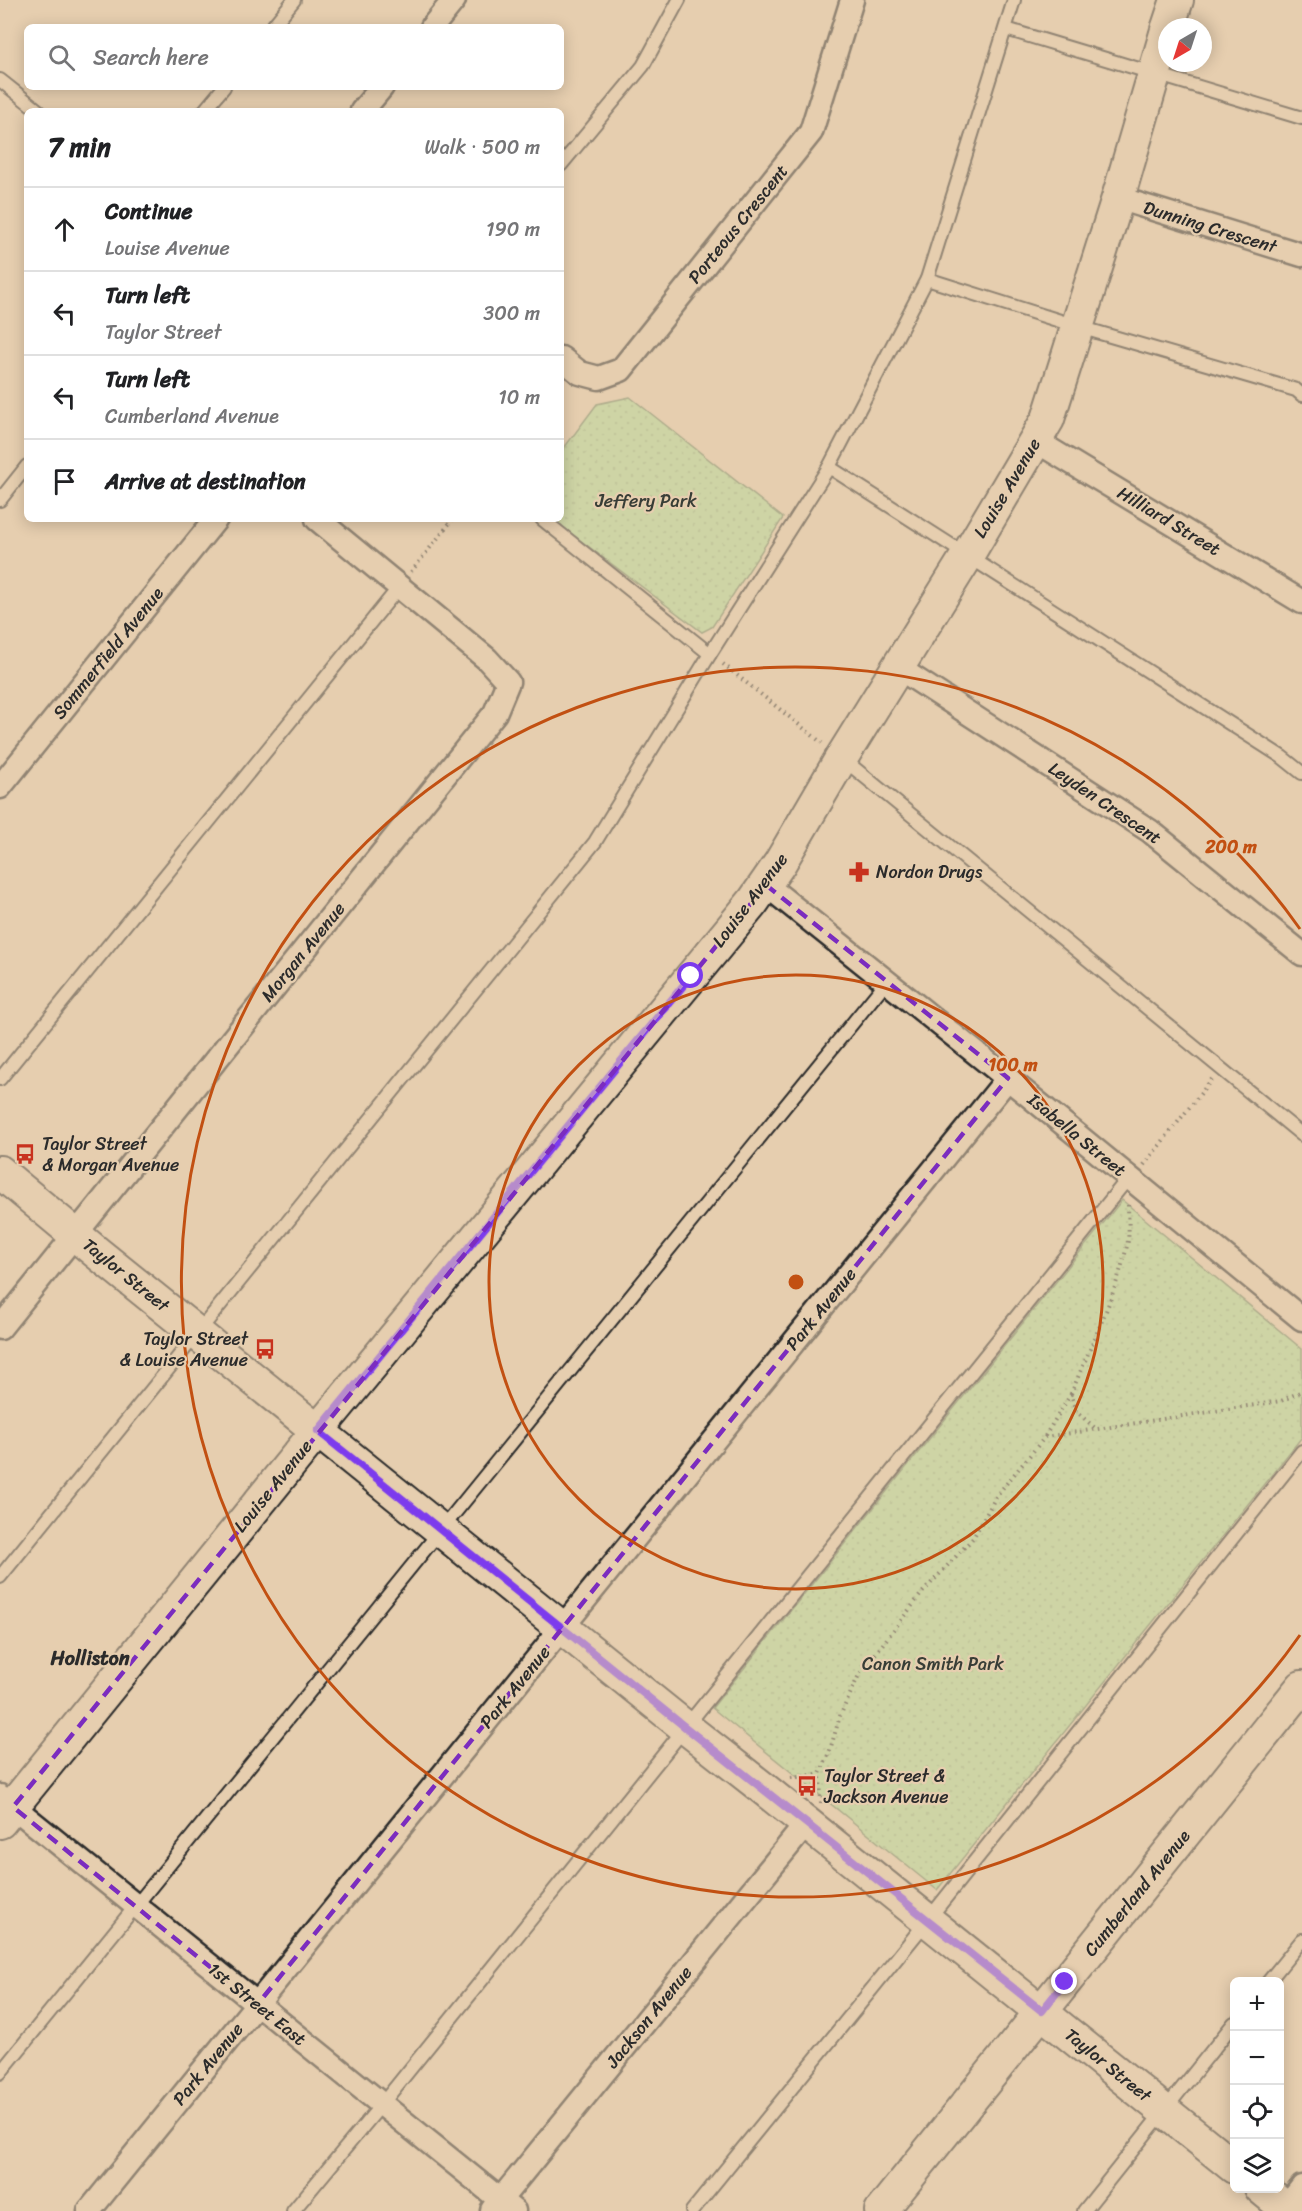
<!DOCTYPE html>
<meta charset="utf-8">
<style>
:root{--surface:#fff;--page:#f6f6f6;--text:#202124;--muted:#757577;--line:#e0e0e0}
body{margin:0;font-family:Sriracha,sans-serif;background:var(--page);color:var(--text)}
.controls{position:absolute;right:18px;bottom:18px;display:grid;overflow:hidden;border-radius:9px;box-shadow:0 3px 15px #0003}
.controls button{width:54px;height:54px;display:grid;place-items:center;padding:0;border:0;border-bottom:2px solid var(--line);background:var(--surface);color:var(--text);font:30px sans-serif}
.compass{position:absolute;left:1158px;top:18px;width:54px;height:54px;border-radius:50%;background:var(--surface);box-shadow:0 3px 15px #0003;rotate:219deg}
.stop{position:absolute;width:18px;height:18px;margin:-14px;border:4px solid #7c3aed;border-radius:50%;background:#fff}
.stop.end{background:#7c3aed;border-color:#fff;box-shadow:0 2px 6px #0008}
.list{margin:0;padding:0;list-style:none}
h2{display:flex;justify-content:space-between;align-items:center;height:78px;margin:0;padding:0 24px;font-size:26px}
h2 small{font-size:20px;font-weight:400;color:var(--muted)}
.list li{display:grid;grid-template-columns:39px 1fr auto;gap:18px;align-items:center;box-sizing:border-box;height:84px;padding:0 24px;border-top:2px solid var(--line)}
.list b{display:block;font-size:22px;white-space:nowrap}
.list p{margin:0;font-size:20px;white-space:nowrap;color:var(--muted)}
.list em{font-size:20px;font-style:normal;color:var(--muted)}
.icon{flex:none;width:33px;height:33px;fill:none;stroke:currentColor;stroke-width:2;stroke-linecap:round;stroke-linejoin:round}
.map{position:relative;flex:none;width:1302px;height:2211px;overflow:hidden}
.search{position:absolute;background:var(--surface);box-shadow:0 3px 15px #0003;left:24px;top:24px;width:540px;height:66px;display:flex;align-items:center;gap:15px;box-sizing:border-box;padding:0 21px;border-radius:9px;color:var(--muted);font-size:22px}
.panel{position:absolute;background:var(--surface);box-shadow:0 3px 15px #0003;left:24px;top:108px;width:540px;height:414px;border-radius:9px}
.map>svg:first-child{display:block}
.park{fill:url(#park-dots);stroke:#6e8462;stroke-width:1.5}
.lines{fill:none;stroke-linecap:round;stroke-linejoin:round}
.lane-casing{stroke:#2b2b2b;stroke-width:16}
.street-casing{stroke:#2b2b2b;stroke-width:27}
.secondary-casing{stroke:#2b2b2b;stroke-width:36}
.path{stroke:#2b2b2b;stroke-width:4;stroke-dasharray:1.5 4.5;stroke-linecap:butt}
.lane{stroke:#e6ceaf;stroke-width:12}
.street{stroke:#e6ceaf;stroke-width:22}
.secondary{stroke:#e6ceaf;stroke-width:32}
.route{stroke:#7c3aed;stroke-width:8}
.marked{fill:none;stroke:#7b2cbf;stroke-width:4.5;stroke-dasharray:12 8;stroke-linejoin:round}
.ring{fill:none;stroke:#c25012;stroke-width:3}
.labels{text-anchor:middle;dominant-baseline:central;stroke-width:4.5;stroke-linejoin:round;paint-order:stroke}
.street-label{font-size:18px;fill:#2b2b2b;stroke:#e6ceaf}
.park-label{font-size:18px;fill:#383d36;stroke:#e6ceaf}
.poi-label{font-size:18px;fill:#2b2b2b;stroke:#e6ceaf;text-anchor:start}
.neighbourhood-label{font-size:20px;font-weight:bold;fill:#2b2b2b;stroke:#e6ceaf}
.centre{fill:#c25012;stroke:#e6ceaf;stroke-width:3}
.ring-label{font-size:18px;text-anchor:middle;font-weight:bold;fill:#c25012;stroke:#e6ceaf;stroke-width:4.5;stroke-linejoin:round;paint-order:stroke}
</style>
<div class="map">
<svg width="1302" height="2211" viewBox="0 0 1302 2211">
<defs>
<pattern id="park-dots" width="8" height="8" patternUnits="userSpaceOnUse" patternTransform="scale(1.5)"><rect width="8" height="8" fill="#b2dc9a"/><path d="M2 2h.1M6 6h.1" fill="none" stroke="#99bd85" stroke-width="1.8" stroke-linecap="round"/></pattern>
</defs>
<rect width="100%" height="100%" fill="#e6ceaf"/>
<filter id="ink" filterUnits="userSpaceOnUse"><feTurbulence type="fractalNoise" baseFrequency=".0167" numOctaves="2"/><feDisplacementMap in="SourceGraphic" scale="12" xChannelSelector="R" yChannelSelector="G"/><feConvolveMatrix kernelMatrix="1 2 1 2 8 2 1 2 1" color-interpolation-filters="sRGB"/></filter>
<g filter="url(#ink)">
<g class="park">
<polygon points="630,397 783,518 712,627 702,632 552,519 561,519 561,452 597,404"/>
<polygon points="1122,1200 1302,1349 1302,1437 937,1890 712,1708"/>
</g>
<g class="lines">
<g class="lane-casing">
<g id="lane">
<polyline points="272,27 294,0"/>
<polyline points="1006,29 1302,118"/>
<polyline points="0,80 39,111"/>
<polyline points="204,111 224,87"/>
<polyline points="561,165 643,66 679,0"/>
<polyline points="927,279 1076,326 1296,390 1302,395"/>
<polyline points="829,467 1282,757 1302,773"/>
<polyline points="0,500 27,466"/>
<polyline points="542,519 710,654"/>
<polyline points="842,758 1302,1135"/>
<polyline points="0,1079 400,586"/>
<polyline points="0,1577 595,842 710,654 829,467 927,279 1014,0"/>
<polyline points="1268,1982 1302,1940"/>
<polyline points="0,2073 886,982"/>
<polyline points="293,2211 382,2104 1129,1177"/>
<polyline points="692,2211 927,1921 1302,1451"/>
<polyline points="1084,2211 1234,2023"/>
</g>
</g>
<g class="street-casing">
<g id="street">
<polyline points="432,27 454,0"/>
<polyline points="362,111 382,87"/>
<polyline points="1118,198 1302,255"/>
<polyline points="561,358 580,373 599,378 621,370 811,132 852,0"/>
<polyline points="1036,441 1302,602"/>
<polyline points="897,667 1150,831 1302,954"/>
<polyline points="0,787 216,519"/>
<polyline points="766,885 1027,1094 1302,1319"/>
<polyline points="0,1328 495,713 508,682 487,659 317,519"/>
<polyline points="0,1796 514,2211"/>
<polyline points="492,2210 807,1823"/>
<polyline points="89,2211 1008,1078"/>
<polyline points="1283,2211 1302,2187"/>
</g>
</g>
<g class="secondary-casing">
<g id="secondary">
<polyline points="1168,27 1177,0"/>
<polyline points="0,1172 96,1252 685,1727 764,1789 1234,2167"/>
<polyline points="0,1822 301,1451 753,902 780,863 842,757 967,556 1048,419 1118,198 1167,30"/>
<polyline points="1261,2188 1289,2211"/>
<polyline points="881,2211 1302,1687"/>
</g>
</g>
<g class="path">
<polyline points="411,572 453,519"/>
<polyline points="723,664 822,743"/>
<polyline points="1144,1165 1212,1079"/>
<path d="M 1071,1394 C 1091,1345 1115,1297 1127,1246 C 1130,1233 1128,1217 1128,1204"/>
<polyline points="1045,1436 1071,1394 1076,1411 1096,1429"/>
<polyline points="791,1778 820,1774"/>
<polyline points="821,1803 820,1774 830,1750 840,1716 859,1675 922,1593 973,1538 997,1495 1045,1437 1281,1401 1302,1391"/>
</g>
<use href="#lane" class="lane"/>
<use href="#street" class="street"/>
<use href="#secondary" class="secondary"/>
</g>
</g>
<g class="lines" filter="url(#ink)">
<polyline class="route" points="691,976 318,1431 685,1727 1042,2011 1065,1982"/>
</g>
<path d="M0 0H1302V2211H0ZM 766,885 L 1008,1078 L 257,2005 L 13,1807 Z" fill="#e6ceaf" fill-opacity=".55" fill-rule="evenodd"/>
<path class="marked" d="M 766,885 L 1008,1078 L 257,2005 L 13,1807 Z"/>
<g class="ring">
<circle cx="796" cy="1282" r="307"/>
<path d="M1300 1635A615 615 0 1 1 1300 929"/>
</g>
<defs>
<g id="pharmacy-bare" transform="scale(1.62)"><path d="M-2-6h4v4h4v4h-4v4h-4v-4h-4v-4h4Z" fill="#c8321e" stroke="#e6ceaf" stroke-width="2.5" paint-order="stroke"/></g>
<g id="bus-bare" transform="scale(1.62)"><path d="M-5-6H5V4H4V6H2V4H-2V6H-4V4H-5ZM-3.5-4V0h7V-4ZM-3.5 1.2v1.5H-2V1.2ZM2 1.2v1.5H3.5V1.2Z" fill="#c8321e" stroke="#e6ceaf" stroke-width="2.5" paint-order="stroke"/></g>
</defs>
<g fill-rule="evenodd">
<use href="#pharmacy-bare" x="859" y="872"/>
<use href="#bus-bare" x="25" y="1154"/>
<use href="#bus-bare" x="265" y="1349"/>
<use href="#bus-bare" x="807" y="1786"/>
</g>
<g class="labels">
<g class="street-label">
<text transform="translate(738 224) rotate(-51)">Porteous Crescent</text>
<text transform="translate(1210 227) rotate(17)">Dunning Crescent</text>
<text transform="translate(1007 488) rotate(-59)">Louise Avenue</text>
<text transform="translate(1169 521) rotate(31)">Hilliard Street</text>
<text transform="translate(108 653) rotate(-51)">Sommerfield Avenue</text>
<text transform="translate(1105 803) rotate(34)">Leyden Crescent</text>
<text transform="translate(750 900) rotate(-53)">Louise Avenue</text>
<text transform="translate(303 952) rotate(-51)">Morgan Avenue</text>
<text transform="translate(1077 1135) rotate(39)">Isabella Street</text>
<text transform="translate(126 1275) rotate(39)">Taylor Street</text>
<text transform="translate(821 1309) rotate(-51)">Park Avenue</text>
<text transform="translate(273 1486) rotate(-51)">Louise Avenue</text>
<text transform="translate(515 1687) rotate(-51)">Park Avenue</text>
<text transform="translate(1137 1893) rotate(-51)">Cumberland Avenue</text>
<text transform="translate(257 2004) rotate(39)">1st Street East</text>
<text transform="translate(649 2017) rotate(-51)">Jackson Avenue</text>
<text transform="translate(208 2064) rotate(-51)">Park Avenue</text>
<text transform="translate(1108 2065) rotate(39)">Taylor Street</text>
</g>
<g class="park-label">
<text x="646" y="501">Jeffery Park</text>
<text x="933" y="1664">Canon Smith Park</text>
</g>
<g class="poi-label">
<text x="876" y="872">Nordon Drugs</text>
<text x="42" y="1144">Taylor Street<tspan x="42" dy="21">&amp; Morgan Avenue</tspan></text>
<text x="248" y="1339" text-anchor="end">Taylor Street<tspan x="248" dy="21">&amp; Louise Avenue</tspan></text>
<text x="824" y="1776">Taylor Street &amp;<tspan x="824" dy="21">Jackson Avenue</tspan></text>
</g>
<g class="neighbourhood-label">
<text x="90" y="1658">Holliston</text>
</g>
</g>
<circle cx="796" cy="1282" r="9" class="centre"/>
<g class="ring-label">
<text x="1231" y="853">200 m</text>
<text x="1013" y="1071">100 m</text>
</g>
</svg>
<div class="controls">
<button>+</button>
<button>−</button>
<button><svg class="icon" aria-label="locate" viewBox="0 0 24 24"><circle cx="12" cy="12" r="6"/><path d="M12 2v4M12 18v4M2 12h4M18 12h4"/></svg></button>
<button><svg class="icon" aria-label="layers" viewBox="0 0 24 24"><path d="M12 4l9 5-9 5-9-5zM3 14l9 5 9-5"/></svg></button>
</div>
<svg class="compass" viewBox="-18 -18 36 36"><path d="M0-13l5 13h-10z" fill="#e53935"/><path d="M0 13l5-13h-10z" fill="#757577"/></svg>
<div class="stop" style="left:691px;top:976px"></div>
<div class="stop end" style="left:1065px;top:1982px"></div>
<div class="search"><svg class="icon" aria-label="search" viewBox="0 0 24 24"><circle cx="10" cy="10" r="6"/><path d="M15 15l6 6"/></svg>Search here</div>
<section class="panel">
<h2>7 min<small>Walk · 500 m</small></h2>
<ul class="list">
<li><svg class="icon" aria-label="ahead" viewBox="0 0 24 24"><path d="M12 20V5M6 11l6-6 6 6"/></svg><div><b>Continue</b><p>Louise Avenue</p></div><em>190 m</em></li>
<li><svg class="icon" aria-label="left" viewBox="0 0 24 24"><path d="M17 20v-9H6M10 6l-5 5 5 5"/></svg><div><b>Turn left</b><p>Taylor Street</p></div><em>300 m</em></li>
<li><svg class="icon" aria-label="left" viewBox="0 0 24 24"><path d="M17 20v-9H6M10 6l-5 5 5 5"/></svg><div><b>Turn left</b><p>Cumberland Avenue</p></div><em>10 m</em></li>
<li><svg class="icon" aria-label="arrive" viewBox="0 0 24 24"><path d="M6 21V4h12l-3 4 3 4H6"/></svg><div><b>Arrive at destination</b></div></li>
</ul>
</section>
</div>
